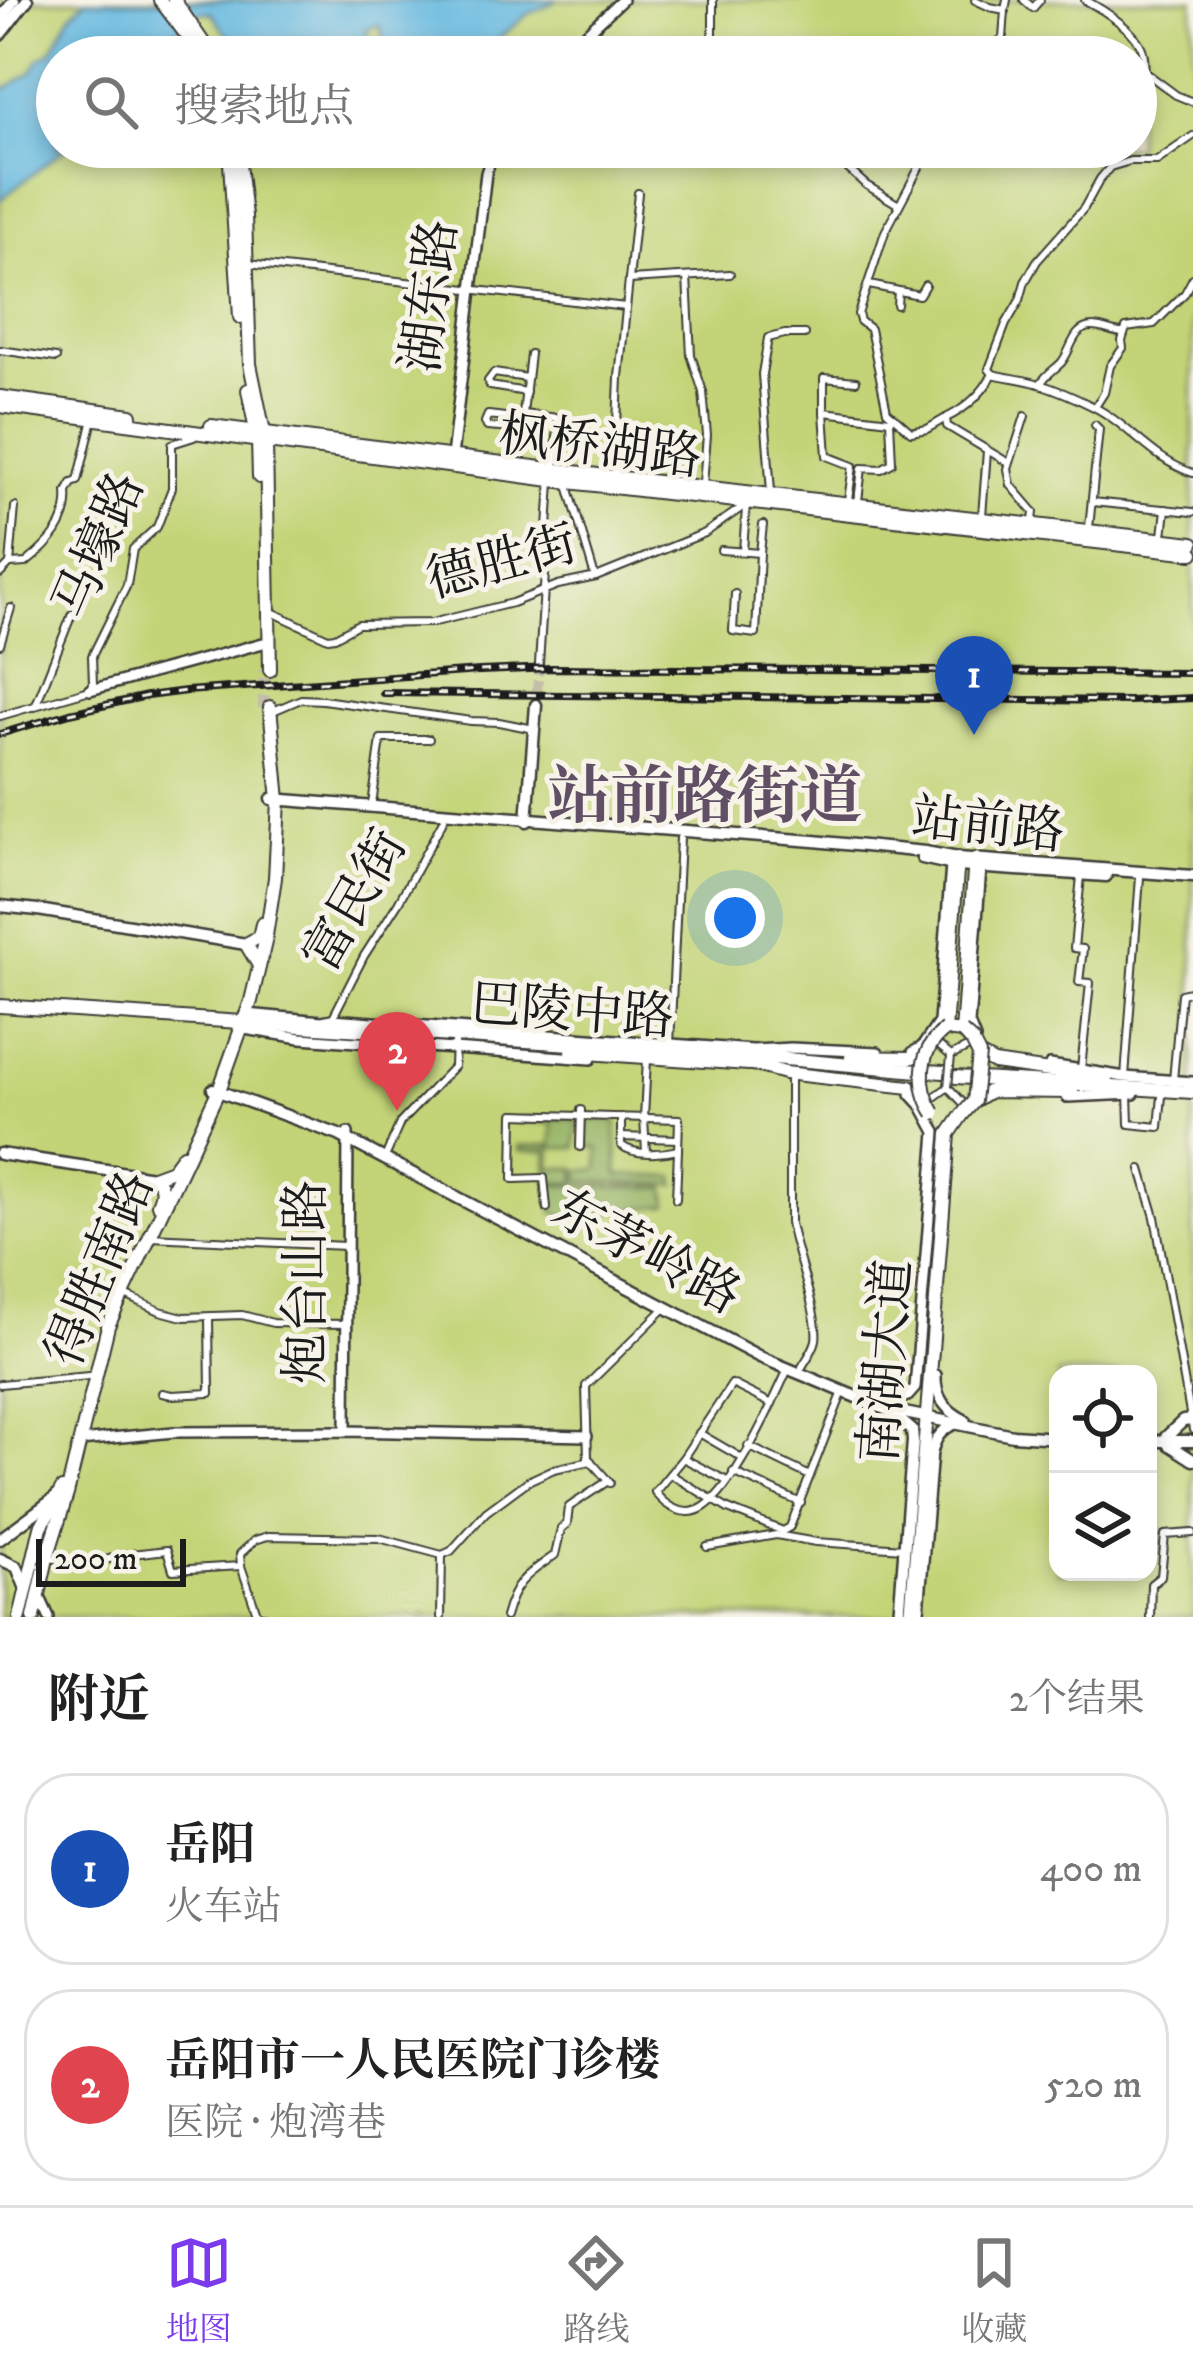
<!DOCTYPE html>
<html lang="zh">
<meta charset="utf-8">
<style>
:root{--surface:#fff;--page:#f2f2f2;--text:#222;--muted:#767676;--line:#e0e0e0;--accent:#7c3aed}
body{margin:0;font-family:"IM FELL DW Pica","Noto Serif SC",serif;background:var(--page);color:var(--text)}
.controls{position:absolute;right:36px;bottom:36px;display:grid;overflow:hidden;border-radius:24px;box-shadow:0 6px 18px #0003}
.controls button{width:108px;height:108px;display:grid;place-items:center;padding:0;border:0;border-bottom:3px solid var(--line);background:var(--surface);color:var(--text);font:60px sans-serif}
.scale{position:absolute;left:36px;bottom:30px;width:150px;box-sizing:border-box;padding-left:12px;border:6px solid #1c1c1c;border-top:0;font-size:33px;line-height:42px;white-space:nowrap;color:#1c1c1c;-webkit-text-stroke:9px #f7f3e8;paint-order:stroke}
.you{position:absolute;left:735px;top:918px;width:42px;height:42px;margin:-30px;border:9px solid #fff;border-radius:50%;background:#1a73e8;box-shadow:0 0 0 18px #1a73e833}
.badge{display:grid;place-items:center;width:78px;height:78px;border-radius:50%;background:var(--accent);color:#fff;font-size:39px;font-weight:700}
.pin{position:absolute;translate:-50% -99px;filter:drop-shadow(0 3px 6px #0008)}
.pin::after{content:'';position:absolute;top:63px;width:42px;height:36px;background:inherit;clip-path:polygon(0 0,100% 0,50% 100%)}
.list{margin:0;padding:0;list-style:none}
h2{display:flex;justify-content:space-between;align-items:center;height:156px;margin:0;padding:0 48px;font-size:51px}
h2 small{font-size:39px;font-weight:400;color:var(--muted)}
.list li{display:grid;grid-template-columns:78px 1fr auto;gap:36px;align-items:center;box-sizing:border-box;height:192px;margin:0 24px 24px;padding:0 24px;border:3px solid var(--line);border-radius:48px}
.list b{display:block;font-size:45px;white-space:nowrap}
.list p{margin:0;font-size:39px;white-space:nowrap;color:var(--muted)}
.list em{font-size:39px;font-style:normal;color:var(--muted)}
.icon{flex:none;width:66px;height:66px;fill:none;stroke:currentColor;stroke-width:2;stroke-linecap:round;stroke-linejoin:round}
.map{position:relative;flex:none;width:1193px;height:1617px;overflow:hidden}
.search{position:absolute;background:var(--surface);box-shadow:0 6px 18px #0003;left:36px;right:36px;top:36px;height:132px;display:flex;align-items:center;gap:30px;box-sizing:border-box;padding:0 42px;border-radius:66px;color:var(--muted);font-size:45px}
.sheet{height:588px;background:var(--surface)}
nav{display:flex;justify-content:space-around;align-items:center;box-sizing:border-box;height:168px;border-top:3px solid var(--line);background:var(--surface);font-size:33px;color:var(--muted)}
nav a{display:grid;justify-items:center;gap:6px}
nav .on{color:var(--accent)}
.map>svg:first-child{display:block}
.green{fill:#c2d477;stroke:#6f784a;stroke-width:3;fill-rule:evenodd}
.forest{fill:#99b668;stroke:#5a6942;stroke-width:3}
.water{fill:#64b8e0;stroke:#406a7e;stroke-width:3}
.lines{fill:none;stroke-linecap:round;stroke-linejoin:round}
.secondary-tunnel{stroke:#c4bea9;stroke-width:10;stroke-dasharray:10 5;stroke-linecap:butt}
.primary-tunnel{stroke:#c4bea9;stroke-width:12;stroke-dasharray:12 6;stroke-linecap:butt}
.minor-casing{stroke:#3c3a36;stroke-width:10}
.tertiary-casing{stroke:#3c3a36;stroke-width:14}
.secondary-casing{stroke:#3c3a36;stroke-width:15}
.primary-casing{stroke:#3c3a36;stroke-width:16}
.minor{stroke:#fff;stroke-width:6}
.tertiary{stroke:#fff;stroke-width:9}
.secondary{stroke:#fff;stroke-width:10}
.primary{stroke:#fff;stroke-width:12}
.rail-casing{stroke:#1c1c1c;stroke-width:8}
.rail{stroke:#f7f3e8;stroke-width:3;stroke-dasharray:9;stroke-linecap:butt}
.minor-bridge-casing{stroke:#3c3a36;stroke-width:10;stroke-linecap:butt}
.primary-bridge-casing{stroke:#3c3a36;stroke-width:16;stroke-linecap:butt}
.minor-bridge{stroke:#fff;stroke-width:6}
.primary-bridge{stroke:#fff;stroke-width:12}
.labels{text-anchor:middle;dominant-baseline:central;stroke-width:10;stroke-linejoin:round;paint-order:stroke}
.street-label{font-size:51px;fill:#1c1c1c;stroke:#f7f3e8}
.district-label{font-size:63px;font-weight:bold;fill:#614f66;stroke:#f7f3e8}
</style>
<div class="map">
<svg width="1193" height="1617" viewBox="0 0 1193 1617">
<rect width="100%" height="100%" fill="#f7f3e8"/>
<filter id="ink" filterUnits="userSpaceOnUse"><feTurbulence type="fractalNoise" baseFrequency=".00833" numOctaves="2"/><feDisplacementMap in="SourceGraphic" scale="24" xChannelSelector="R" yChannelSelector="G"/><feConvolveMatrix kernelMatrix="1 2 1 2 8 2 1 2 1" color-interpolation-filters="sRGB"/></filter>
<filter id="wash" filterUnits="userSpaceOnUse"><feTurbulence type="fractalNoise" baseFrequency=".004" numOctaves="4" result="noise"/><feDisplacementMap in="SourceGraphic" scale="48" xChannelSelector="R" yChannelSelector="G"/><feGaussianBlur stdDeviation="2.7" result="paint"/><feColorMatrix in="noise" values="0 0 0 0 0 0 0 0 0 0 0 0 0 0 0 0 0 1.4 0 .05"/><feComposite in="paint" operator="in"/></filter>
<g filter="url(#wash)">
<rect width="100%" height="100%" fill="#eee7cc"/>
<path class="green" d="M 0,0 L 1193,0 L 1193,1617 L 0,1617 ZM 57,57 L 1136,57 L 1136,147 L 57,147 ZM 1058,1374 L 1148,1374 L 1148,1572 L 1058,1572 Z"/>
<g class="forest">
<polygon points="522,1118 577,1119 576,1148 551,1148 551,1168 576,1168 576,1183 548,1183 547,1151 519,1151 518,1146 552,1145 553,1123 522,1122"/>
<polygon points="587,1119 616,1120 618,1175 675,1177 676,1185 579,1181 579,1171 598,1169 599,1148 585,1147"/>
<polygon points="551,1185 666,1188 668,1205 566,1218 553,1212"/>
</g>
<polygon class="water" points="86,0 122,1 559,0 527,15 477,57 389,57 379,25 366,29 374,51 371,57 239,57 233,44 212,13 200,12 167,37 162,49 166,57 57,57 57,147 67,147 0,200 0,92 32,72 39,59 51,52 70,16"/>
</g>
<g filter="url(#ink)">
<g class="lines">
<polyline class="secondary-tunnel" points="536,705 539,664"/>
<polyline class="primary-tunnel" points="264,708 264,670"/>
<g class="minor-casing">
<g id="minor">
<polyline points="713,0 713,57"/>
<polyline points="975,0 990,7 1005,10 1007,0"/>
<polyline points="1024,0 1033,8 1040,0"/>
<path d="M 1085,0 C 1102,9 1139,32 1143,52 C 1145,58 1144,65 1145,72 L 1176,95 L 1193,102"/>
<polyline points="968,57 1003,39 1005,10"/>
<polyline points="853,147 848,169 866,185 899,205"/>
<polyline points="930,147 885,232 858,314 860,321 870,329 887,411 911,432 927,429 946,418"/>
<polyline points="248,264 626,307"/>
<polyline points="687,277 691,355 703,392 707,435 703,484"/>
<polyline points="629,280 638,193"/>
<polyline points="869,285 919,295 925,285"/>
<polyline points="897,305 898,291"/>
<polyline points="0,350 56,358"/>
<polyline points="530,354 523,414 559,418 554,469"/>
<path d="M 993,374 C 1008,378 1024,379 1039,384 C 1056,389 1076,398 1092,406 C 1129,424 1152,460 1193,473"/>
<path d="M 1040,384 C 1048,372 1053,371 1061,363 C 1072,351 1072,327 1093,327 C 1103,327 1113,333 1123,333"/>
<polyline points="526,392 490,386 488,381 494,373 527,378"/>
<polyline points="1095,407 1104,393 1110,366 1123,348 1122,341 1126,328 1154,324 1185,293 1193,278"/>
<polyline points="824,412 824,378 856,381"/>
<polyline points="1025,416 1008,469 1011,485 1034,512 1033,521"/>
<polyline points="523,419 539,421 541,431 487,427 485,422 488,415 523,419 523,414"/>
<path d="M 1009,463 L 947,426 L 946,418 C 967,408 982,394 993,374 L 989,369 L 1006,324 L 1020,300 L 1025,282 L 1037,261 L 1084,208 L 1100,179 L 1110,167 L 1130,161 L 1157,161 L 1193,136"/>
<polyline points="615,473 619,377 629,280 730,274"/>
<polyline points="567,482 595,577"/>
<polyline points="771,492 762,374 768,338 785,334 805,334"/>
<polyline points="848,500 853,466 827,456 824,412 890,420 892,463 881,469 862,468 858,501"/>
<polyline points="1092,502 1193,512"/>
<polyline points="982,516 987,451"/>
<polyline points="1089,528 1099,429 1095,425"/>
<polyline points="1163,536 1166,509"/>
<polyline points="721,550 760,553 763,525"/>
<polyline points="743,551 746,508"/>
<polyline points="10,564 15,507"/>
<path d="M 0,574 L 10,564 L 26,563 C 50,544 70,523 67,492 L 72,483 L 78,481 L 93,419"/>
<polyline points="735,594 733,631 756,634 760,553"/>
<polyline points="272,612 328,638 335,637 358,624 431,623 512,603 558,585 596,577 705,533 747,504"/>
<polyline points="0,644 11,608"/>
<polyline points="539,664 551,482"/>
<polyline points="35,707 72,614"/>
<polyline points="273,711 301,699 323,700 471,721 499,722 534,729"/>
<polyline points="0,716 90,690 93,684 92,656 127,585 133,549 157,527 172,488 172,444 194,437"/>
<polyline points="372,805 381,739 429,739"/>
<polyline points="1081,876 1074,948 1083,949 1079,982 1090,983 1081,1069"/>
<polyline points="332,1019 364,956 398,903 444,819"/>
<polyline points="670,1044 680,838"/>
<polyline points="937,1044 951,1056 967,1048"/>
<polyline points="1125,1077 1140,877"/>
<path d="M 790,1078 L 790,1223 C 795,1252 820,1318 816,1340 C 814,1350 807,1358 802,1367"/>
<polyline points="1173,1080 1181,994 1193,991"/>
<polyline points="1128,1093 1129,1124 1159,1127 1162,1096"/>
<polyline points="933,1098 948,1087 964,1104"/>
<polyline points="621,1137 678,1139"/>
<polyline points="580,1147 581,1110"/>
<polyline points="646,1152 644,1118 647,1059"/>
<polyline points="387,1153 400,1123 454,1066 455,1043"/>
<polyline points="1141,1169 1155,1217 1193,1430"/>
<polyline points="676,1199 678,1150"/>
<path d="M 547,1208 L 544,1178 L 513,1179 L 514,1114 L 679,1119 L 678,1150 C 662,1154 634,1156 621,1145 L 621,1117"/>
<polyline points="150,1237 346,1246"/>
<polyline points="123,1294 160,1311 183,1317 242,1315 273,1323 346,1324"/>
<polyline points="0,1384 89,1376"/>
<polyline points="162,1393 172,1395 210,1393 209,1318"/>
<path d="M 772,1404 L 732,1384 L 683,1458 L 655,1492 C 665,1507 686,1519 704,1507 C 735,1487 772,1404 788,1369"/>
<polyline points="699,1433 742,1458"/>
<polyline points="748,1446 810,1476"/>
<polyline points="683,1458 727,1481"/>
<polyline points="733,1472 801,1503"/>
<polyline points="670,1474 728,1509 783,1531 790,1527 842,1394"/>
<polyline points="610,1483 588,1458 586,1386 666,1307"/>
<polyline points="707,1547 776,1535 816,1542 904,1548"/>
<polyline points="442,1555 451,1551 486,1512 528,1481 554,1469 591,1461"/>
<polyline points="47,1558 95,1563 123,1555 167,1550 173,1570 241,1566 258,1616 264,1616"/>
<polyline points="241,1566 240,1554 255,1540 268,1536 379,1538 442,1555 441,1617"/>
<path d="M 505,1617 C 515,1580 527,1575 555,1555 L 561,1529 L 567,1524 L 569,1507 L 608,1481"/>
<polyline points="1150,1617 1151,1584 1161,1576 1165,1535 1193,1533"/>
</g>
</g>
<g class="tertiary-casing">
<g id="tertiary">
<polyline points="561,57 622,0"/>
<polyline points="452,456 486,173 495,147"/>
<polyline points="90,690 263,643"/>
<polyline points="244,1016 247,1014 322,1021 332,1019 753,1050 791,1048 878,1052"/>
<polyline points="238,1028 301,1038 591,1059"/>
<polyline points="975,1039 969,1024 981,868"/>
<polyline points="913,1052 922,1047 939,1022 951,865"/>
<polyline points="1050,1065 1125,1077 1193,1082"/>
<polyline points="1067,1097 1134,1094"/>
<path d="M 936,1375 C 935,1397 945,1410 965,1420"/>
<polyline points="885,1402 908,1396 915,1388 936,1132 922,1106 911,1094"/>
<polyline points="346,1431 348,1133"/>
<polyline points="80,1441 174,1432 346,1431 587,1436"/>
<path d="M 931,1458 C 934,1442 938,1431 955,1424"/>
<polyline points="39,1595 49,1617"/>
</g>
</g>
<g class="secondary-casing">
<g id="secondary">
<polyline points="0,20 14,0"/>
<polyline points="0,35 27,0"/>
<polyline points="272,799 814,841 925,852 958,858 1193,876"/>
<polyline points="527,821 536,705"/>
<polyline points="922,858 958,866 1106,876"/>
<polyline points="0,906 38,910 246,944"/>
<polyline points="213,1089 339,1135 760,1357 885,1409 1013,1435 1058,1438"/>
<polyline points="0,1154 153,1177"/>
<polyline points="893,1414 912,1430 913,1441 899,1617"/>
<polyline points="1166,1437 1183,1421 1193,1420"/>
<polyline points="1148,1441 1193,1441"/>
<polyline points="1168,1444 1193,1460"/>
<polyline points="0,1539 59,1495"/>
<polyline points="0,1559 17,1567 26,1589"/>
<polyline points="918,1617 931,1458"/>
</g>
</g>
<g class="primary-casing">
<g id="primary">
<polyline points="160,0 203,57"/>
<polyline points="174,0 213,57"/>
<polyline points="229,147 240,317"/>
<polyline points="237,147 245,216 250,364 266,442 270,670"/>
<polyline points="248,390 258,441 259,477"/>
<polyline points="0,397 131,415"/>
<polyline points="0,406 551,480 1193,553"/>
<polyline points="211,426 614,477 1193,543"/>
<polyline points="958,858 945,1030 962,1032 975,859"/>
<polyline points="258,964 246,944 259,937 262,924"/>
<polyline points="0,1006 752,1056 918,1071"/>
<polyline points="572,1052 749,1064"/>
<polyline points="979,1055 994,1063 1106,1079"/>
<polyline points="851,1057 910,1058 926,1051"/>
<polyline points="752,1064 785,1073 910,1087 926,1100"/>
<polyline points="928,1071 944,1072"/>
<polyline points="956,1077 972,1078"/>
<polyline points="981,1079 1193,1092"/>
<polyline points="974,1101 990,1091 1072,1092"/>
<path d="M 158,1204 C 163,1193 164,1184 153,1177 L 172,1170 L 183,1155"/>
<polyline points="20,1617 41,1527 62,1489"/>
<polyline points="34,1617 47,1558 67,1494 108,1326 221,1085 251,1001 265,942 275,878 279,800 270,707"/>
<polyline points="911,1617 949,1134 962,1115"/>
</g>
</g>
<use href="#minor" class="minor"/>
<use href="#tertiary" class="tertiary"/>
<use href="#secondary" class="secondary"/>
<use href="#primary" class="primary"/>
<g class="rail-casing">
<g id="rail">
<polyline points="383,693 1129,701 1193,698"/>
<polyline points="0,734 70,713 147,696 186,691 480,671 552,668 1193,673"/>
</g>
</g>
<use href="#rail" class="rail"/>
<g class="minor-bridge-casing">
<polyline id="minor-bridge" points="948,1087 951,1056"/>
</g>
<g class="primary-bridge-casing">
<g id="primary-bridge">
<polyline points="962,1032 972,1041 979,1055 974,1101 962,1115"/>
<path d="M 934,1113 C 917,1087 918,1050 945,1030"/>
</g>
</g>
<use href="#minor-bridge" class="minor-bridge"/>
<use href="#primary-bridge" class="primary-bridge"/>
</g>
</g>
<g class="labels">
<g class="street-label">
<text transform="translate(431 296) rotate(-83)">湖东路</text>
<text transform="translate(600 447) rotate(7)">枫桥湖路</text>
<text transform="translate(100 546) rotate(-67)">马壕路</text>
<text transform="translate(502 563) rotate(-15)">德胜街</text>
<text transform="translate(988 826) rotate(6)">站前路</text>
<text transform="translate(356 901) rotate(-60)">富民街</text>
<text transform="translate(572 1012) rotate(4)">巴陵中路</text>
<text transform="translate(646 1253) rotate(28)">东茅岭路</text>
<text transform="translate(101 1269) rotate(-68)">得胜南路</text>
<text transform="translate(307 1282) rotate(-90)">炮台山路</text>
<text transform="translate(887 1361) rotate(-86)">南湖大道</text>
</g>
<g class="district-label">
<text x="705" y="799">站前路街道</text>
</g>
</g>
</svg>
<div class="controls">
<button><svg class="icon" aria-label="locate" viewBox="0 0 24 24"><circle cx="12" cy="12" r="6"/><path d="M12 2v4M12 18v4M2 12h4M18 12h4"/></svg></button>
<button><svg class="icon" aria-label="layers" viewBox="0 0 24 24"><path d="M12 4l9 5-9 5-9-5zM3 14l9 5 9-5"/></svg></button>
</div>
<div class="scale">200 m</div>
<div class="you"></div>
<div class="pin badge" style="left:974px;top:735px;background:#1a4fb4">1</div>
<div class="pin badge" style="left:397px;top:1111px;background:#e0444e">2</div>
<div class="search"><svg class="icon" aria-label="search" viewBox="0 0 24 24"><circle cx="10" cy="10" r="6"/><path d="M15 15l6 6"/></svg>搜索地点</div>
</div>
<section class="sheet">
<h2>附近<small>2个结果</small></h2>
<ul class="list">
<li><span class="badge" style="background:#1a4fb4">1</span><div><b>岳阳</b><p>火车站</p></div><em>400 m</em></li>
<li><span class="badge" style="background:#e0444e">2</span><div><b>岳阳市一人民医院门诊楼</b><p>医院 · 炮湾巷</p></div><em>520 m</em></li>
</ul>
</section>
<nav>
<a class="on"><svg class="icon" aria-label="map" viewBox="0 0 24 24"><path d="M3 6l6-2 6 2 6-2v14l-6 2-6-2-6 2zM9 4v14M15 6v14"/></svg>地图</a>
<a><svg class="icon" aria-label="directions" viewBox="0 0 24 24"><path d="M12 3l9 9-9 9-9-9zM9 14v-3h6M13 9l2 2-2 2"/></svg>路线</a>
<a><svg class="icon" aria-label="saved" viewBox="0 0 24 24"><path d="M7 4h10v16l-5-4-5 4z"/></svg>收藏</a>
</nav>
